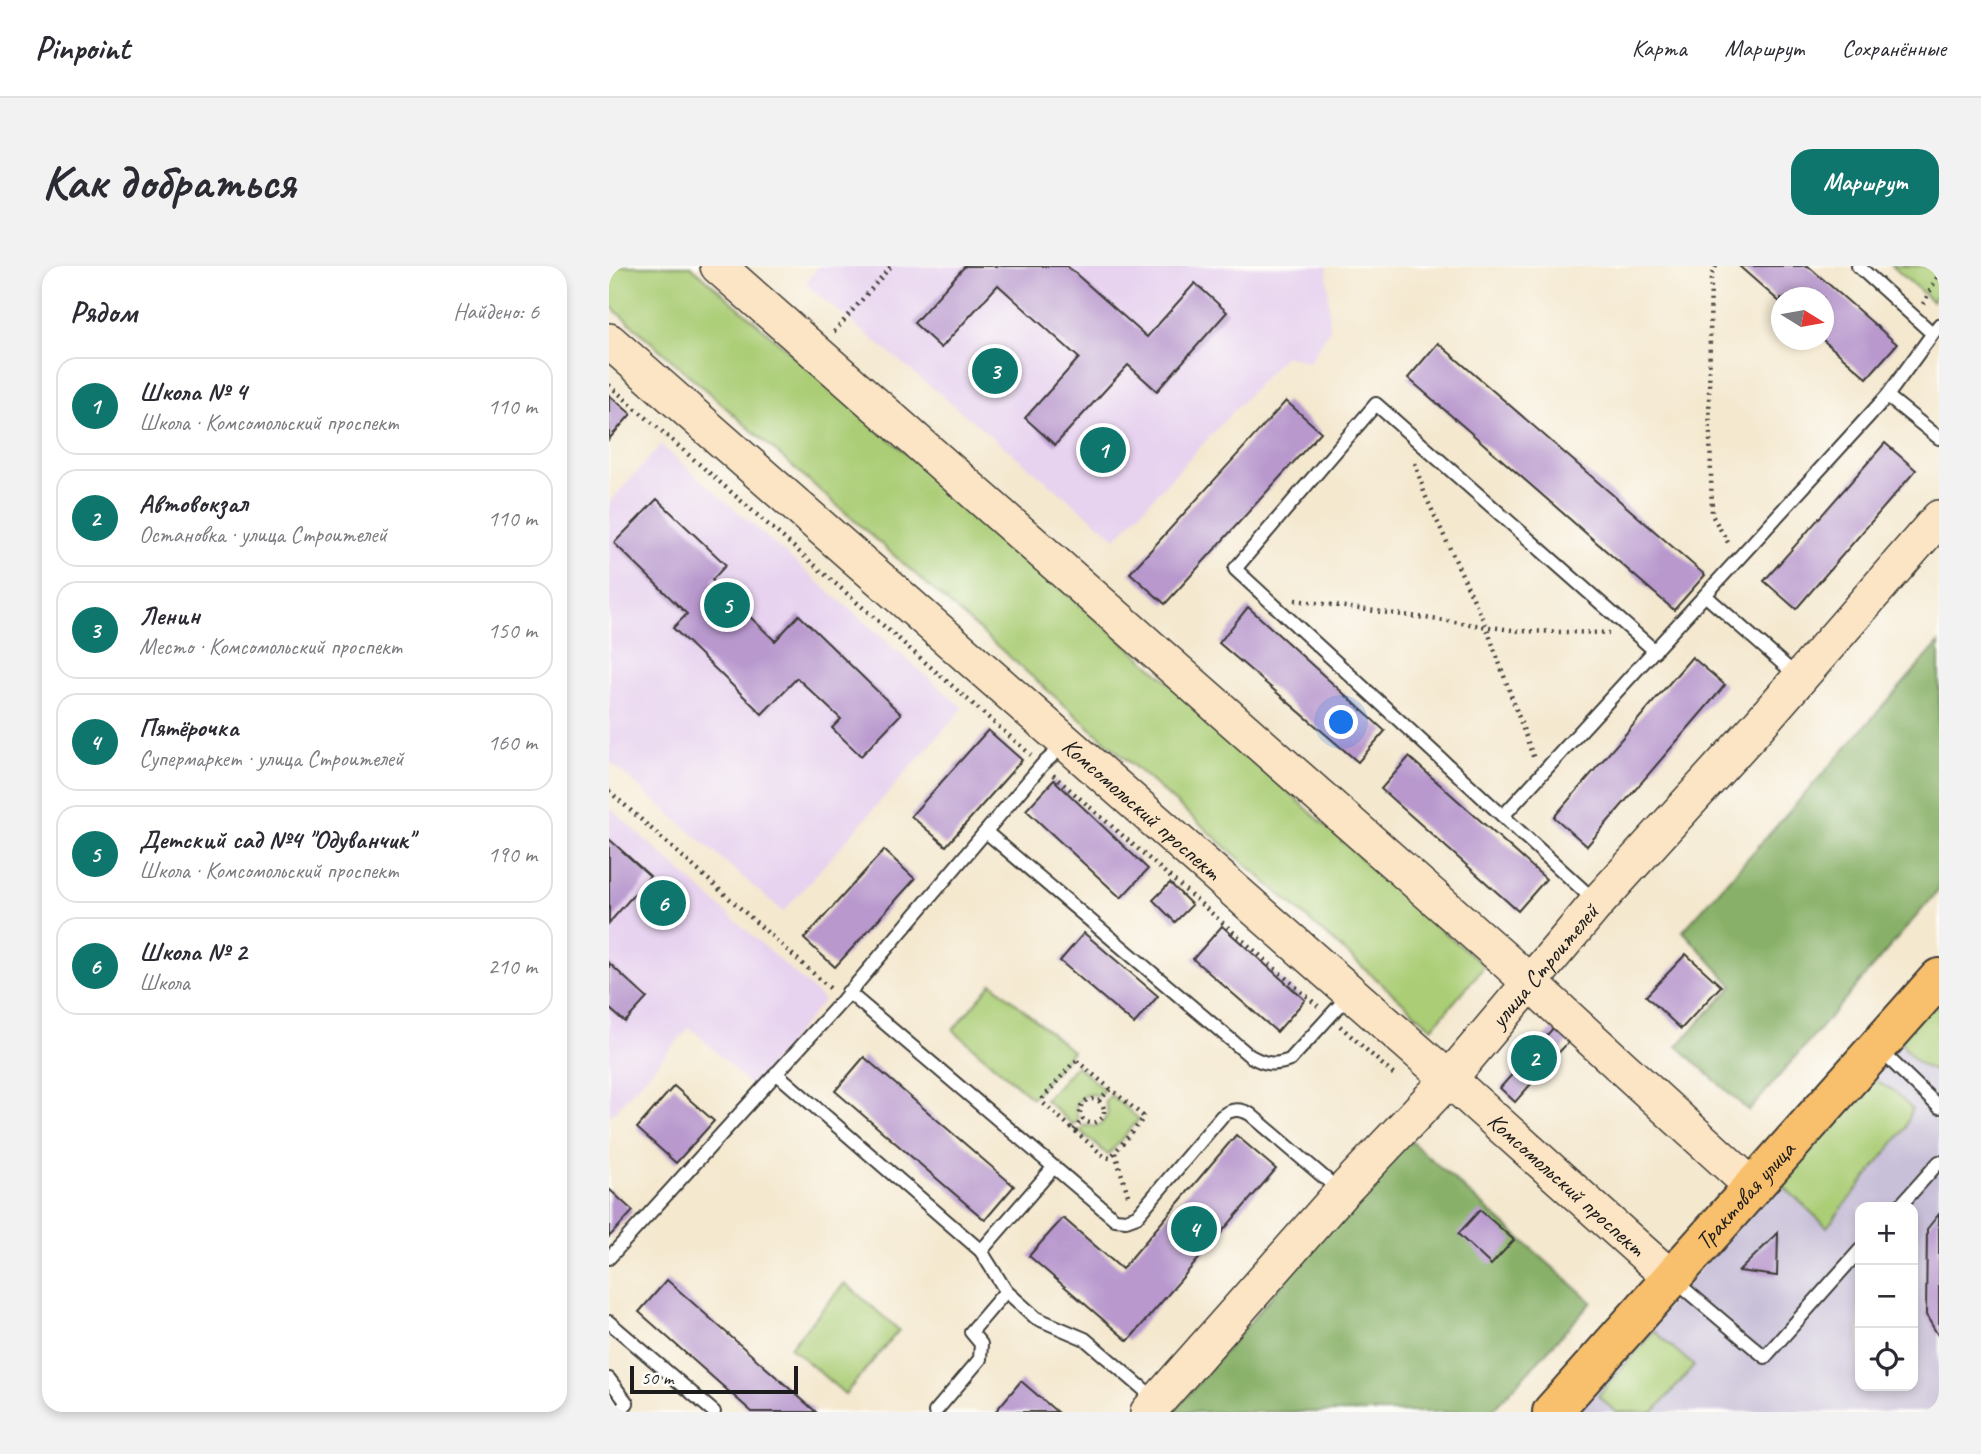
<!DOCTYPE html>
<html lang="ru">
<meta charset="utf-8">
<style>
:root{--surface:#fff;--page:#f2f2f3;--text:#2b2b33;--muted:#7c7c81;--line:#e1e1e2;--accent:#0f766e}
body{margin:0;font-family:Caveat,sans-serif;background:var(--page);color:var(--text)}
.controls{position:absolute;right:21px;bottom:21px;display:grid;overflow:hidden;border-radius:14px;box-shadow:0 4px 10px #0003}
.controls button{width:63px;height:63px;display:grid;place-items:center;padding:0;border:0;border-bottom:2px solid var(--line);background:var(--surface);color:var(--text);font:35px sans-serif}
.compass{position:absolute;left:1162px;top:21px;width:63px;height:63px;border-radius:50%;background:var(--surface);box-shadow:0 4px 10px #0003;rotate:101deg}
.scale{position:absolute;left:21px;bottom:18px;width:168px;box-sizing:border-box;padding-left:7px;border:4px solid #1c1c1c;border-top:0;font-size:19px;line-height:24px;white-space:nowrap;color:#1c1c1c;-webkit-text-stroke:5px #fdfcf7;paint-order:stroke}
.you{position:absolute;left:733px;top:457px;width:24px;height:24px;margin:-18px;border:5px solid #fff;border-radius:50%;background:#1a73e8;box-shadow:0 0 0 10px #1a73e833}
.badge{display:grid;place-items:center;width:46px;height:46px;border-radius:50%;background:var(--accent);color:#fff;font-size:23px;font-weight:700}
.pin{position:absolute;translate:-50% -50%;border:4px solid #fff;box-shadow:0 2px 7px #0006}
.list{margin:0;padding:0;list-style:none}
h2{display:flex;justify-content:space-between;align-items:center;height:91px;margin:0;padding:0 28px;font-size:30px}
h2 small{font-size:23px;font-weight:400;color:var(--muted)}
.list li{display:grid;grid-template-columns:46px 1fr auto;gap:21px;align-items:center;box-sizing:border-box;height:98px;margin:0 14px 14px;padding:0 14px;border:2px solid var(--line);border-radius:21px}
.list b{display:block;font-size:26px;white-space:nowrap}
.list p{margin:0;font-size:23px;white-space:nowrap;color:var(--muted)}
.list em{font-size:23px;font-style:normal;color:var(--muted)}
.icon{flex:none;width:38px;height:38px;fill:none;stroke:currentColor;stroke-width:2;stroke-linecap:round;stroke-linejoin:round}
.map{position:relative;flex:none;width:1330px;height:1146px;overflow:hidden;border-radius:21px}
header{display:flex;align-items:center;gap:42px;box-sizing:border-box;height:98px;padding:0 35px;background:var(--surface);border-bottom:2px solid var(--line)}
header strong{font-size:33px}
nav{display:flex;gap:38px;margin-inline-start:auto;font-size:24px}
.intro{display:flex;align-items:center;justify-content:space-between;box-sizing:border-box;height:168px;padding:0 42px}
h1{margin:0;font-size:49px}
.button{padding:18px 32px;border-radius:21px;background:var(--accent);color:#fff;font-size:24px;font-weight:700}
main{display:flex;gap:42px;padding:0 42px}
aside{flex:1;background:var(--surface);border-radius:21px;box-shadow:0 4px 10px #0003}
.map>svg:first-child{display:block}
.built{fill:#e7d2ef}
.industrial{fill:#c8bfd8;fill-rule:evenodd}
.green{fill:#abcd76;stroke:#647449;stroke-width:2}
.forest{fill:#88b067;stroke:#526642;stroke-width:2}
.building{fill:#b898cd}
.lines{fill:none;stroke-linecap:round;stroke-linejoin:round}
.lane-casing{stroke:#3c3b37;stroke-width:16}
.secondary-casing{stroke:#3c3b37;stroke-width:38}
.primary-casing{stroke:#3c3b37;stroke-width:42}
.path{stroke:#3c3b37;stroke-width:4.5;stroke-dasharray:2 5;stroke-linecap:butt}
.lane{stroke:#fff;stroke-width:12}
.secondary{stroke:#fce5c4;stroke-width:35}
.primary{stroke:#f8bf6c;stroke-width:38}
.labels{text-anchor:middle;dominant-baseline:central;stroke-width:5;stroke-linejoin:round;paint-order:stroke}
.street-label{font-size:24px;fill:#1c1c1c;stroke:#fdfcf7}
</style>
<header>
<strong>Pinpoint</strong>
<nav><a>Карта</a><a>Маршрут</a><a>Сохранённые</a></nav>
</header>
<div class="intro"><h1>Как добраться</h1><a class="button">Маршрут</a></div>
<main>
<aside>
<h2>Рядом<small>Найдено: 6</small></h2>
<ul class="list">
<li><span class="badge">1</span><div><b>Школа № 4</b><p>Школа · Комсомольский проспект</p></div><em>110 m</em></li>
<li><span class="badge">2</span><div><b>Автовокзал</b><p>Остановка · улица Строителей</p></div><em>110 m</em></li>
<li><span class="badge">3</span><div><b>Ленин</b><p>Место · Комсомольский проспект</p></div><em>150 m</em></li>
<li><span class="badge">4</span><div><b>Пятёрочка</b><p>Супермаркет · улица Строителей</p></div><em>160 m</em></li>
<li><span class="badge">5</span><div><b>Детский сад №4 &quot;Одуванчик&quot;</b><p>Школа · Комсомольский проспект</p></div><em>190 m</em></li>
<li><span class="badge">6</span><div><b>Школа № 2</b><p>Школа</p></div><em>210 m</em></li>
</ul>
</aside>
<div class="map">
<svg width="1330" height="1146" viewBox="0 0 1330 1146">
<rect width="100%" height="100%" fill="#fdfcf7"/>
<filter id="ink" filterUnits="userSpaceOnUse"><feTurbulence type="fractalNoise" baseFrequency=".0143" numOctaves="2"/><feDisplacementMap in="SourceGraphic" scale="14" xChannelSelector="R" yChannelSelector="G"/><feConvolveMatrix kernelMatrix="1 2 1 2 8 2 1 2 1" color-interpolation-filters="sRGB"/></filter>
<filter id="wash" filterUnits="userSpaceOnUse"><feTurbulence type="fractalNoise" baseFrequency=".00686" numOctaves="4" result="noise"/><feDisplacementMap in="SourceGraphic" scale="28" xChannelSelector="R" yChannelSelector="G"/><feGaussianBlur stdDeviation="1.57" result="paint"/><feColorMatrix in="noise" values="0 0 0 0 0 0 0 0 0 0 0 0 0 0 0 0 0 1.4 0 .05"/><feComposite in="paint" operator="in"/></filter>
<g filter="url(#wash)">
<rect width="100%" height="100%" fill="#f4e8cf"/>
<g class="built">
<polygon points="210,0 718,0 721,63 700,96 676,89 507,272 196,18"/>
<polygon points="52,179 354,442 174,646 0,495 0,237"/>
<polygon points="0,541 215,734 143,821 81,761 0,852"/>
</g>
<path class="industrial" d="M 1330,730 L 1330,1146 L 966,1146 ZM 1251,941 L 1304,941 L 1304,1120 L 1251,1120 Z"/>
<g class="green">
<polygon points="0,0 82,0 553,410 815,650 876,700 823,762 0,39"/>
<polygon points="1283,0 1330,0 1330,27 1323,35"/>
<polygon points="383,717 463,785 423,832 344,764"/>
<path d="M 1330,724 L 1330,806 C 1310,802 1298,788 1289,770 Z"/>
<path d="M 467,799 L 495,824 L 490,830 C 479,826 471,830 467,841 L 469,853 L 464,859 L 436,834 Z"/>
<polygon points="1256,809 1285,825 1303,843 1296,863 1218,961 1173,919 1172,904"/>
<path d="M 502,829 L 530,853 L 499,889 L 471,865 L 476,859 C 488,863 496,858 499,846 L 496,835 Z"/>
<polygon points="236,1017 290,1064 236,1128 181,1081"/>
<polygon points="1045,1065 1085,1100 1045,1146 1007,1146 989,1130"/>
</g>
<g class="forest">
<polygon points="1330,377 1330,624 1140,845 1068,780 1124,720 1074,665"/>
<polygon points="797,871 983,1036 882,1146 565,1146"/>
</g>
<g id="blocks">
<g class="building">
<polygon points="356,0 458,0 538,71 586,17 618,46 548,125 519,99 446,179 416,152 470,92 389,19 332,82 305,57"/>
<polygon points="1130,0 1199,0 1288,78 1258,112 1214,74 1214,32 1172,32 1172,37"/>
<polygon points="829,77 1096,309 1065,344 799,112"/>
<polygon points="0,129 22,148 0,173"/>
<polygon points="677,135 712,166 556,338 521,307"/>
<polygon points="1276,177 1307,204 1187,343 1155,315"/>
<polygon points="48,233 117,299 103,314 166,375 190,349 292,448 252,490 223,462 232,453 188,412 153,448 64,362 78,348 5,277"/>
<polygon points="639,341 776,465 749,496 610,377"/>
<polygon points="1083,391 1116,419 978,580 945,551"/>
<polygon points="379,464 413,494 337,580 302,550"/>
<polygon points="800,491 937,613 909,645 772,523"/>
<polygon points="445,514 539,603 512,632 417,544"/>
<polygon points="0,573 41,610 0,657"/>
<polygon points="275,584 306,613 226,701 195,673"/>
<polygon points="561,617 583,639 566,656 544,634"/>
<polygon points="613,660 696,734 668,766 584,693"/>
<polygon points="475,667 549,730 525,758 451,695"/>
<polygon points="1077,688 1112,720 1072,763 1037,730"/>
<polygon points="0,697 38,732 16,756 0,742"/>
<polygon points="946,760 961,774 906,836 891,822"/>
<polygon points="255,791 405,920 376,954 226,825"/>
<polygon points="65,820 105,855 67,897 28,862"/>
<polygon points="627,869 667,903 519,1075 420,990 454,952 513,1003"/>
<polygon points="0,923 24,945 0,971"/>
<polygon points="871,944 905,974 882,999 849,968"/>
<polygon points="1330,948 1330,1071 1317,1049 1318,963"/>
<polygon points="1169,967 1168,1010 1130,1005"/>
<polygon points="58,1014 207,1146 143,1146 30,1046"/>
<polygon points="412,1115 448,1146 386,1146"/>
</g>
</g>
</g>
<g filter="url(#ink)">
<use href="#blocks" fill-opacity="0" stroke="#3c3b37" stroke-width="2"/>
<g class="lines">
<g class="lane-casing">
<g id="lane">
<polyline points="1249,0 1323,67"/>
<polyline points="1278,130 1330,172"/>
<polyline points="1097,330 1189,411"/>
<polyline points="894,550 1278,130 1330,59"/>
<path d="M 377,566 L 641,790 C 655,798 665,800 681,794 L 741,728"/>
<polyline points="987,636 626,303 767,138 1046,385"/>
<path d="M 239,726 L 506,953 L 517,954 L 528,950 L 613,850 C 622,843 630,842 641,848 L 731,925"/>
<polyline points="1271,784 1330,841"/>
<polyline points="167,807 372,985"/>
<polyline points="444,902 372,985 397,1025 427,1052 476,1073 546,1133"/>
<polyline points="1290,941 1330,896"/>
<polyline points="0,992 234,734 433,499 455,479"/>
<polyline points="1065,1014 1156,1091 1251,984"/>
<polyline points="0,1056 105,1146"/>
<polyline points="0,1113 18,1137 9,1146"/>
<polyline points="326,1146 371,1093 372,1078 362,1066 397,1025"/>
</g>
</g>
<g class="secondary-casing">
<g id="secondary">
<polyline points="109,0 896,694 1144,921"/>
<path id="s1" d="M 0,75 L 840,813 L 1062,1012"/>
<path id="s2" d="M 539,1146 L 733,926 L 840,813 L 988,637 L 1147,462 L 1330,252"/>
</g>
</g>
<g class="primary-casing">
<g id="primary">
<path id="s3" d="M 943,1146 L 1330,712"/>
</g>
</g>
<g class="path">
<polyline points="1107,0 1102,10 1100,130 1103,249 1121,280"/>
<polyline points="1314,38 1330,8"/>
<polyline points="225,66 282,0"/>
<polyline points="0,119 422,489"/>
<polyline points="806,197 816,229 877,360 925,493"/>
<polyline points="686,334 910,365 1000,367"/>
<polyline points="444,509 709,740"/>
<polyline points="0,525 223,724"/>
<polyline points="731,760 785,809"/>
<polygon points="468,795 534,850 533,854 501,892 496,891 434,837 434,832 465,796"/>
<circle cx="483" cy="845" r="12"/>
<polyline points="490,835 502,822"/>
<polyline points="465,864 474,853"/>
<polyline points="506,887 520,932"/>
</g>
<use href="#lane" class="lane"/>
<use href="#secondary" class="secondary"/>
<use href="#primary" class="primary"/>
</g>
</g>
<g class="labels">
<g class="street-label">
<text stroke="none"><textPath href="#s1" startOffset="709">Комсомольский проспект</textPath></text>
<text stroke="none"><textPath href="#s2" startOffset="597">улица Строителей</textPath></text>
<text stroke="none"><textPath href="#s1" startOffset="1276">Комсомольский проспект</textPath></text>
<text stroke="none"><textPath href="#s3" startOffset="290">Трактовая улица</textPath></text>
</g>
</g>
</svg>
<div class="controls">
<button>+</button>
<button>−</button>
<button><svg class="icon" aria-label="locate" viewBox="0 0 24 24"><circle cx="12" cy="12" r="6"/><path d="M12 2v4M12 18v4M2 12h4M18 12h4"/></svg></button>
</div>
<svg class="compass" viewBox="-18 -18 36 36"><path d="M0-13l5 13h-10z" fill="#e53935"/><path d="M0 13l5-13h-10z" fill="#7c7c81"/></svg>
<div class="scale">50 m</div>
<div class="you"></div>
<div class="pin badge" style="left:494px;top:184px">1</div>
<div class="pin badge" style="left:925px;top:792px">2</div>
<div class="pin badge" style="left:386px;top:105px">3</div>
<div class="pin badge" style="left:585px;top:963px">4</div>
<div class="pin badge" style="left:118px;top:339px">5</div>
<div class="pin badge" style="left:54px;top:637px">6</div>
</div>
</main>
